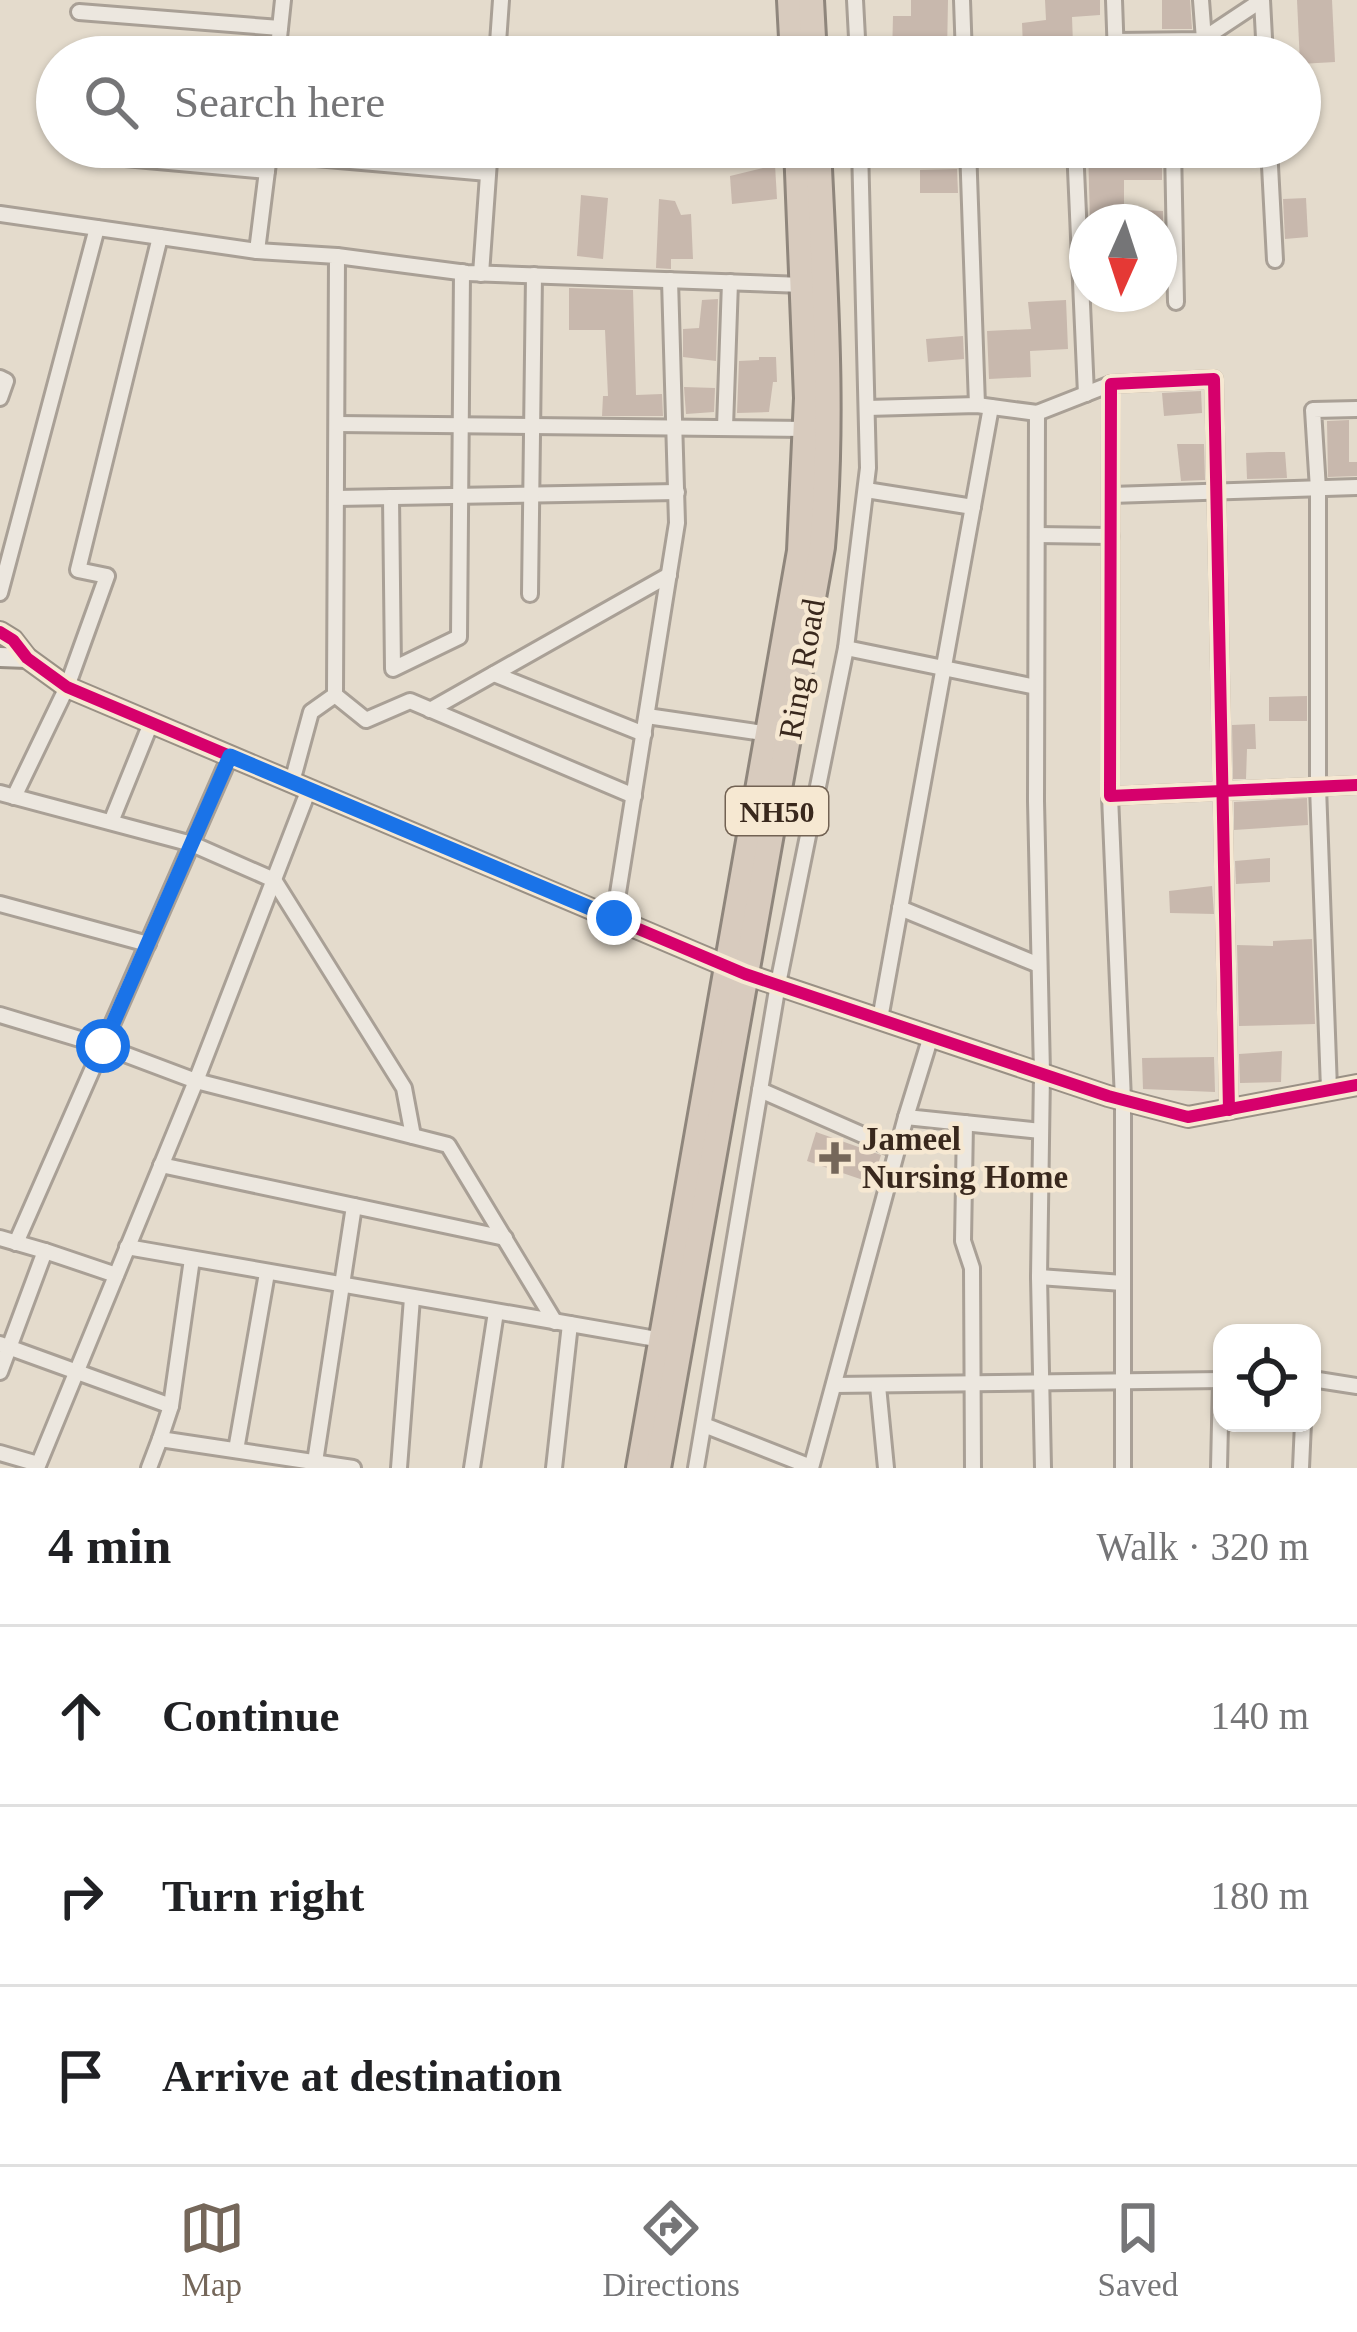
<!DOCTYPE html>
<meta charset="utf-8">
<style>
:root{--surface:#fff;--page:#f6f6f6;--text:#202124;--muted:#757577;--line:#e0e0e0;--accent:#75675a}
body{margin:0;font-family:Georgia,serif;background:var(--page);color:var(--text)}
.controls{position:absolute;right:36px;bottom:36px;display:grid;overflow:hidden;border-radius:24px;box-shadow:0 3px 9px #0004}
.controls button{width:108px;height:108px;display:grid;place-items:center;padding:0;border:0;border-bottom:3px solid var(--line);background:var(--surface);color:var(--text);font:60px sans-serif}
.compass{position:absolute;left:1069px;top:204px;width:108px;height:108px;border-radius:50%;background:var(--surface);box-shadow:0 3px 9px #0004;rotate:183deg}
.stop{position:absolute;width:36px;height:36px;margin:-27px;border:9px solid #1a73e8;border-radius:50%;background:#fff}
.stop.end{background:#1a73e8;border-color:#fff;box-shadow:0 3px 12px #0008}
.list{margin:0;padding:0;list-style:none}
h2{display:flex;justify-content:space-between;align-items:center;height:156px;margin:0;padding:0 48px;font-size:51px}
h2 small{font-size:39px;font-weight:400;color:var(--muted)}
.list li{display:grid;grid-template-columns:78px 1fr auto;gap:36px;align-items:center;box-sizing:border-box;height:180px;padding:0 48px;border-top:3px solid var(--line)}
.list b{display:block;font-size:45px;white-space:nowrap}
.list em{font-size:39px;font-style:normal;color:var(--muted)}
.icon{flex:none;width:66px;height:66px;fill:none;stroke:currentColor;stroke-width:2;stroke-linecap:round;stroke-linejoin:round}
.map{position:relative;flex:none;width:1357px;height:1468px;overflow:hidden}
.search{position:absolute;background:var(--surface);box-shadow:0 3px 9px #0004;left:36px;right:36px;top:36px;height:132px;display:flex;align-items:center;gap:30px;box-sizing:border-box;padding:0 42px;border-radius:66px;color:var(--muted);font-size:45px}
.sheet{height:696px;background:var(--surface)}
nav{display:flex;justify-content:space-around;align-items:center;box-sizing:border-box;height:168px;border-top:3px solid var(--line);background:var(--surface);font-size:33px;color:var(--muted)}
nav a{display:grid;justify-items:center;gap:6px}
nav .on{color:var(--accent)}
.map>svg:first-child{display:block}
.building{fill:#c8b8ad}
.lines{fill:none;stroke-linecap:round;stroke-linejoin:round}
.street-casing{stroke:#a9a096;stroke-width:20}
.secondary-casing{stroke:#999085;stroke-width:24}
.highway-casing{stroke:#8f867c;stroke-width:30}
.street{stroke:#ece7df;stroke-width:14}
.secondary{stroke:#ece7df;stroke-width:18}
.highway{stroke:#d8cbbe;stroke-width:24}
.cycleway-casing{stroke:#f6e8d2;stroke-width:20}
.cycleway{stroke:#d6006c;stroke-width:12}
.route{stroke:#1a73e8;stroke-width:15}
.poi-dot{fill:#75675a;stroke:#f6e8d2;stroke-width:4.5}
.labels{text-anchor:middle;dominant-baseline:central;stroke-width:9;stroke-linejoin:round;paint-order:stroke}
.shield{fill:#f6e8d2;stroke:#726253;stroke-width:3}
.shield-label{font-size:30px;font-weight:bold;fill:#39281d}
.street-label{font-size:33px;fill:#39281d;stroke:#f6e8d2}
.poi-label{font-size:33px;font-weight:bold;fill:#39281d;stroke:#f6e8d2;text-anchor:start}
</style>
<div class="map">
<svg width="1357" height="1468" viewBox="0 0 1357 1468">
<rect width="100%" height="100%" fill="#e4dbcc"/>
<g class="building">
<polygon points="911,0 948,0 947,53 916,52 916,57 892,57 893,16 911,16"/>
<polygon points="1045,0 1100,0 1100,15 1072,17 1073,44 1023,47 1022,23 1046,20"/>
<polygon points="1162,0 1190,0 1192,29 1162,29"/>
<polygon points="1297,0 1332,0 1335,62 1300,64"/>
<polygon points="1088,147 1121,147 1124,158 1162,154 1162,180 1124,180 1124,209 1163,211 1163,222 1090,222"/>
<polygon points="775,165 777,199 732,204 730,176"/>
<polygon points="957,169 958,193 920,193 920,170"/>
<polygon points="581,195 608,198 603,259 577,256"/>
<polygon points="1306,198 1308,237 1285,239 1283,199"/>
<polygon points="659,199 675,201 681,215 691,214 693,259 671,259 671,269 656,268"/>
<polygon points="569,288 633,290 636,395 662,394 663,416 602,416 603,396 608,396 605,330 569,330"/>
<polygon points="718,299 716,361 683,357 683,329 699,328 702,300"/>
<polygon points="1066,300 1068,349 1030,351 1031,377 989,379 987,331 1031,329 1028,302"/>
<polygon points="963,336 964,359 928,362 926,339"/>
<polygon points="759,357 776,357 777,382 773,382 769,412 737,413 739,361 759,360"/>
<polygon points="684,387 715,388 714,412 686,414"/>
<polygon points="1201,391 1202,413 1164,416 1162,393"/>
<polygon points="1349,420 1349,462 1357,462 1357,476 1328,477 1327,421"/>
<polygon points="1177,444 1204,444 1205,480 1181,481"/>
<polygon points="1269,452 1285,452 1287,478 1247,479 1246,453"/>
<polygon points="1307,696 1307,721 1269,721 1269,697"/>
<polygon points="1255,724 1256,749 1247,749 1246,779 1233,779 1232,725"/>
<polygon points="1307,798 1308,825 1234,830 1234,802"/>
<polygon points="1270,858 1270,882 1236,884 1235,861"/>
<polygon points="1212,886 1214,914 1170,913 1169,891"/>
<polygon points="1312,939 1315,1024 1239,1026 1237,945 1273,946 1273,941"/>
<polygon points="1282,1051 1281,1082 1240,1083 1239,1054"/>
<polygon points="1214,1057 1215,1092 1143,1089 1142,1058"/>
<polygon points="816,1132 881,1155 872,1183 807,1161"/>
</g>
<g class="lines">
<g class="street-casing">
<g id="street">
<polyline points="855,0 858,57"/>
<polyline points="962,0 964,57"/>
<polyline points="1114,0 1116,57"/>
<polyline points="1262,0 1265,57"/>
<polyline points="79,12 280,28"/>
<polyline points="1116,41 1204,40 1201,0"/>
<polyline points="277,54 309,57"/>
<polyline points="277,57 283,0"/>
<polyline points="497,57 501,0"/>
<polyline points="1176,57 1262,0"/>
<polyline points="270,147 257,251 337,256 335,695 311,712 292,782"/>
<polyline points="968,147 977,405"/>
<polyline points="1075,147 1086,394"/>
<polyline points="1173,147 1176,302"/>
<polyline points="1269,147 1275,260"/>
<polyline points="270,154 488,173"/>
<polyline points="92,155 267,171"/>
<polyline points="0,214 257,251"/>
<polyline points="337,256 467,273 803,285"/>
<polyline points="481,274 490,147"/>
<polyline points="0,378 6,381 0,398"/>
<polyline points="867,408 977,405 1037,413 1111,384"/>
<polyline points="1037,413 1036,801 1042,1073 1039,1277 1043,1468"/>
<polyline points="337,424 806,429"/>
<polyline points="725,427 730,282"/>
<polyline points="866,490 973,507"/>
<polyline points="1111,495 1357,487"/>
<polyline points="391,497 393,669 459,637 462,272"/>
<polyline points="336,498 677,492"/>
<polyline points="1037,535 1111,536"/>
<polyline points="0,593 97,228"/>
<polyline points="530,594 534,275"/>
<polyline points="846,648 1036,687"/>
<polyline points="494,674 644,734"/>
<polyline points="335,695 366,720 410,701 634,796"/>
<polyline points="430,710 669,575"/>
<polyline points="647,716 770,734"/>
<polyline points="0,793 192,844 274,880 404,1088 413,1136"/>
<polyline points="1110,796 1123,1100 1123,1468"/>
<polyline points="14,797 67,687 107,576 78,570 160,237"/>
<polyline points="111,822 151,723"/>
<polyline points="0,904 148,944"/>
<polyline points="900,908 1039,965"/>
<polyline points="614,918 677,523 670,280"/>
<polyline points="0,1015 103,1046 196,1081 448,1145 555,1322"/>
<polyline points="880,1019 991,407"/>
<polyline points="931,1036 906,1117 1041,1131"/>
<polyline points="1329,1089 1318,787 1318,489 1313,410 1357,409"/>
<polyline points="760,1090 897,1150"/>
<polyline points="1229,1110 1214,379 1111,384 1110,796 1357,785"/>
<polyline points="965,1123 963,1241 972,1268 973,1468"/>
<polyline points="161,1165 505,1238"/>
<polyline points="0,1238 45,1251 0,1372"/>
<polyline points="16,1243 230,756"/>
<polyline points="127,1247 662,1340"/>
<polyline points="45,1251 116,1275"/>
<polyline points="1039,1277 1123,1283"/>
<polyline points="0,1344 171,1406 160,1439 353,1468"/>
<polyline points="1312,1379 1357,1386"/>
<polyline points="834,1385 1222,1380"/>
<polyline points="878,1386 886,1468"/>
<polyline points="171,1406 192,1259"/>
<polyline points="704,1425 811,1467"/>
<polyline points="236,1450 267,1273"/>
<polyline points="0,1453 38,1464"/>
<polyline points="315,1462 354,1206"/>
<polyline points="37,1468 196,1081 309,789"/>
<polyline points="149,1468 160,1439"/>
<polyline points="399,1468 412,1298"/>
<polyline points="472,1468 496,1312"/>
<polyline points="554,1468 570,1324"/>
<polyline points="696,1468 778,984 846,648 868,468 860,147"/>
<polyline points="811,1468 906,1117"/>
<polyline points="1219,1468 1221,1380"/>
<polyline points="1301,1468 1303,1423"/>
</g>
</g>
<g class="secondary-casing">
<g id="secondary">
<polyline points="0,632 13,640 27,658 67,687 745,974 1108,1096 1188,1117 1357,1085"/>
<polyline points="0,657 27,658"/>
</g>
</g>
<g class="highway-casing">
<g id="highway">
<polyline points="790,0 793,57"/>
<polyline points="811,0 814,57"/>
<polyline points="639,1468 800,551 807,398 797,147"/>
<path d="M 658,1468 L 822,547 C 834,413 824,281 818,147"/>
</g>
</g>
<use href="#street" class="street"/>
<use href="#secondary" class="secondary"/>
<use href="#highway" class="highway"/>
<g class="cycleway-casing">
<g id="cycleway">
<polyline points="0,632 13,640 27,658 67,687 745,974 1108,1096 1188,1117 1357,1085"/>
<polyline points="1229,1110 1214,379 1111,384 1110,796 1357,785"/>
</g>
</g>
<use href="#cycleway" class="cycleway"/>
</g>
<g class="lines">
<polyline class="route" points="103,1046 230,756 614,918"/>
</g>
<path class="poi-dot" d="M829 1140h12v12h12v12h-12v12h-12v-12h-12v-12h12z"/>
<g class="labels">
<rect class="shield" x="726" y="787" width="102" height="48" rx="9"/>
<g class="shield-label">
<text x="777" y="811">NH50</text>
</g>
<g class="street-label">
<text transform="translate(802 669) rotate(-80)">Ring Road</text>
</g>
<g class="poi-label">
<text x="862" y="1139">Jameel<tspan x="862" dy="38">Nursing Home</tspan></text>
</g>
</g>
</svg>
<div class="controls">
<button><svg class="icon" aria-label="locate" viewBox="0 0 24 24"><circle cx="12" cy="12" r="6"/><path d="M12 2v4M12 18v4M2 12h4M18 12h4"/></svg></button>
</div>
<svg class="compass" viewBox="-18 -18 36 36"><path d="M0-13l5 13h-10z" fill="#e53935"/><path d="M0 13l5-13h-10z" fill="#757577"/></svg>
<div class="stop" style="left:103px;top:1046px"></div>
<div class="stop end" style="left:614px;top:918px"></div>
<div class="search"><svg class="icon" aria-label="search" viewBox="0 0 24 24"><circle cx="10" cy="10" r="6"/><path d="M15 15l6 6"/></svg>Search here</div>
</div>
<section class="sheet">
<h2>4 min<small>Walk · 320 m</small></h2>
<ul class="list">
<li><svg class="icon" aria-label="ahead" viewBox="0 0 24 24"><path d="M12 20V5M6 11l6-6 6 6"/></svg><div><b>Continue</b></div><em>140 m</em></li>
<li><svg class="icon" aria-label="right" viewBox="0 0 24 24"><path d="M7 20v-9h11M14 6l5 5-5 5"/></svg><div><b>Turn right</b></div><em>180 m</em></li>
<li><svg class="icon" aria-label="arrive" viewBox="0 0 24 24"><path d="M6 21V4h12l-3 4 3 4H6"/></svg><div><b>Arrive at destination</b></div></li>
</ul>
</section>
<nav>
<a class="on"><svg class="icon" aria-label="map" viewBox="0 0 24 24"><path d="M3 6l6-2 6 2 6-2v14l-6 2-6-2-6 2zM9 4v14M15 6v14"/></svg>Map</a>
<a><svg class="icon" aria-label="directions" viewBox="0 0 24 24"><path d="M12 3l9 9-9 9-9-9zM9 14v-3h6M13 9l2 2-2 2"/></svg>Directions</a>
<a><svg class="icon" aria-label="saved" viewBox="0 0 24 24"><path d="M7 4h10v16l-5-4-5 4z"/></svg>Saved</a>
</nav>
